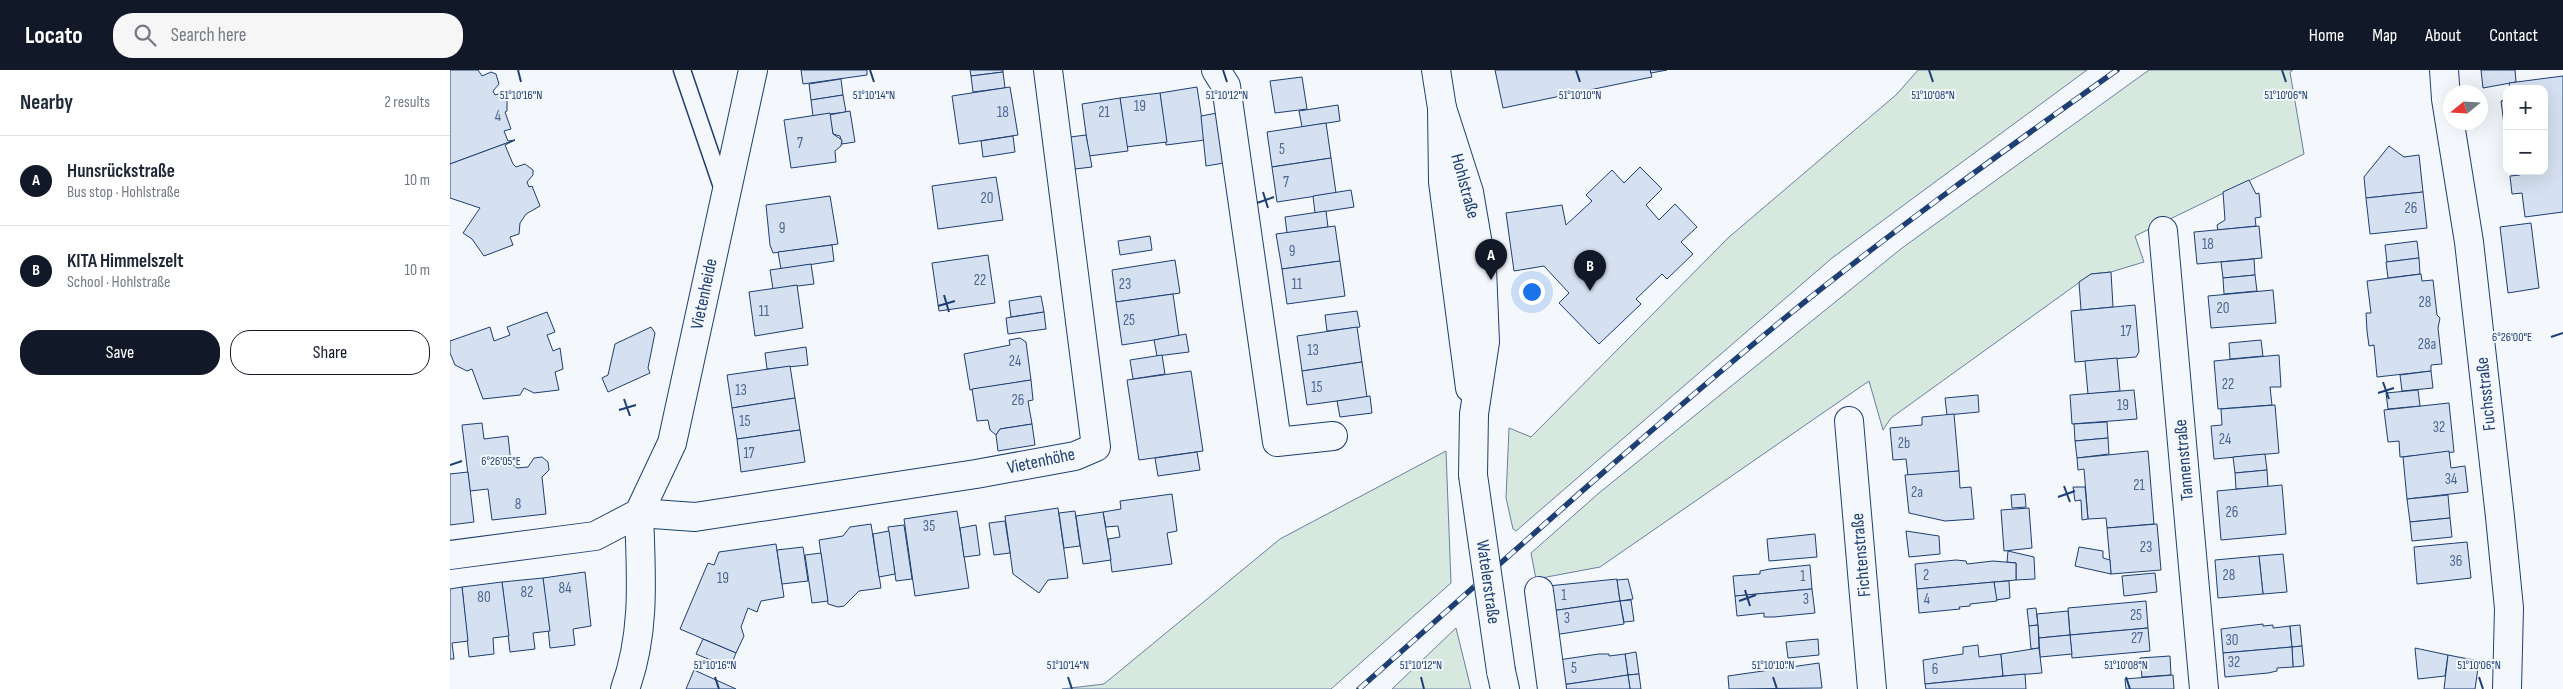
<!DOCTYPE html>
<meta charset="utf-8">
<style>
:root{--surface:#fff;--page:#f6f6f7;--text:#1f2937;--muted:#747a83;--line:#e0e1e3;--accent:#111827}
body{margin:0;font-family:"Sofia Sans Condensed",sans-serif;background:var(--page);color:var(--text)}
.controls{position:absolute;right:15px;top:15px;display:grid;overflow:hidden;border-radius:10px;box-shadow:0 5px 20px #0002}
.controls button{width:45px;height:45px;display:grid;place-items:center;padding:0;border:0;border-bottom:1px solid var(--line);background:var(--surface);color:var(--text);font:25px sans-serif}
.compass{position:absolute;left:1993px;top:15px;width:45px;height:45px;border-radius:50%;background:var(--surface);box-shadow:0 5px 20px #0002;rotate:252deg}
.you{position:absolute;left:1081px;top:221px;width:18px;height:18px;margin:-12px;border:4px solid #fff;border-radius:50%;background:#1a73e8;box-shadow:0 0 0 8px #1a73e833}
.badge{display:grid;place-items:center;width:32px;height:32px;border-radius:50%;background:var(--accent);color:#fff;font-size:16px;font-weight:700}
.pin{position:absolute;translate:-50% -41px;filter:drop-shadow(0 1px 2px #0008)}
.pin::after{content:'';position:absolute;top:26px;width:18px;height:15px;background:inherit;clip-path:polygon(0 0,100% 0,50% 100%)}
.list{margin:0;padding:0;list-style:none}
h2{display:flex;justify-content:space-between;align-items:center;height:65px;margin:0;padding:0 20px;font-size:21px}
h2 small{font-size:16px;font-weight:400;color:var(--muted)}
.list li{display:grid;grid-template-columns:32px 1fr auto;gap:15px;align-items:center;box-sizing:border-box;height:90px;padding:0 20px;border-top:1px solid var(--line)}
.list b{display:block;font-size:19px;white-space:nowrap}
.list p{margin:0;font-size:16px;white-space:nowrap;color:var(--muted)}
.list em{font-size:16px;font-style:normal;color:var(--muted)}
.actions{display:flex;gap:10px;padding:15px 20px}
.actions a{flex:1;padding:11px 0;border:1px solid var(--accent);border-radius:20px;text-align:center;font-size:18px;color:var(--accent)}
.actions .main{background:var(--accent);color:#fff}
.icon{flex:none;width:28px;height:28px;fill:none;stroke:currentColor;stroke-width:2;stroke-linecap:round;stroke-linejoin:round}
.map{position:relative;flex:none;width:2113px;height:619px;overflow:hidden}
header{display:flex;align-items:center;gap:30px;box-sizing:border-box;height:70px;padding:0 25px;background:var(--accent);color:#fff}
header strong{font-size:24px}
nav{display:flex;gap:28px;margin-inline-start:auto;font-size:18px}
.search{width:350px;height:45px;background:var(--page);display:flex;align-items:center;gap:12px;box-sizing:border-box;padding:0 18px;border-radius:20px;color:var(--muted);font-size:19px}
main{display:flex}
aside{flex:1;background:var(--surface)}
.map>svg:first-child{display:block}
.green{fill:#d7e8df;stroke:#687fa3}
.building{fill:#d5e0f0;stroke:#1d3f73}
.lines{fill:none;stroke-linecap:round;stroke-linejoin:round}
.service-casing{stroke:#1d3f73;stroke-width:19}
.minor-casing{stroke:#1d3f73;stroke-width:30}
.service{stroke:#f4f7fb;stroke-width:16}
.minor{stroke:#f4f7fb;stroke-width:28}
.rail-casing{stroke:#1d3f73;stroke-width:5.5}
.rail{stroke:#f4f7fb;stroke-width:4;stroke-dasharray:11;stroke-linecap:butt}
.minor-bridge-casing{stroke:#1d3f73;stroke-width:30;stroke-linecap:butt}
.minor-bridge{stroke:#f4f7fb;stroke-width:28}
.ticks{fill:none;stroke:#1d3f73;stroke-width:2}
.labels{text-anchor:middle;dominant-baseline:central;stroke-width:4;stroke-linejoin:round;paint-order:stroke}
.number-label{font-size:15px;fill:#4b6792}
.street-label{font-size:18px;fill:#1d3f73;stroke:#f4f7fb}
.ticks-label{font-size:12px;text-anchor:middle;fill:#1d3f73;stroke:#f4f7fb;stroke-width:4;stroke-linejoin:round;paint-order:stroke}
</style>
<header>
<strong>Locato</strong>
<div class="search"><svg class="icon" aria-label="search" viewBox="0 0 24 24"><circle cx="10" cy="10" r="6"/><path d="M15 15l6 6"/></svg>Search here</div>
<nav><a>Home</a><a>Map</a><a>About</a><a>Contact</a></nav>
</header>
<main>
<aside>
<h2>Nearby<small>2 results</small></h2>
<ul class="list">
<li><span class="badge">A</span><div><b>Hunsrückstraße</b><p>Bus stop · Hohlstraße</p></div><em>10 m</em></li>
<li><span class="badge">B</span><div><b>KITA Himmelszelt</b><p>School · Hohlstraße</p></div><em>10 m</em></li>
</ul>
<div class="actions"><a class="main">Save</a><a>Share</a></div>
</aside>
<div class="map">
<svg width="2113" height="619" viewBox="0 0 2113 619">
<rect width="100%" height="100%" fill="#f4f7fb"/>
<g class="green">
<polygon points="1468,0 1637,0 1382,188 1066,461 1063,459 1056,428 1059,358 1081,367 1278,168 1447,24"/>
<polygon points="1699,0 1843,0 1840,2 1854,84 1685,166 1694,192 1661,202 1641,204 1441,348 1433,360 1419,311 1150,497 1086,509 1081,483 1149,423 1452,178"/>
<polygon points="996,381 1001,513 881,619 612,619 654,614 830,469"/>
<polygon points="1006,558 1021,619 942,619"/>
</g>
<g class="building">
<polygon points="0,0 28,0 32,6 41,2 46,4 49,14 43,21 45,25 48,24 57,28 57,41 55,42 61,59 54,61 58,71 65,70 0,94"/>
<polygon points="351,0 417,0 417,5 353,14"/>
<polygon points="520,0 553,0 553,2 521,6"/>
<polygon points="1045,0 1200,0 1202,7 1053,38"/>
<polygon points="1200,0 1217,0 1201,3"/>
<polygon points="2031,0 2065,0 2066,12 2033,18"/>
<polygon points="553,2 555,18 523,22 521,6"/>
<polygon points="2113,6 2113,142 2075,147 2072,123 2062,124 2060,106 2070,105 2070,101 2094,101 2094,19 2060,19 2059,13"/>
<polygon points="852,7 857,39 825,43 820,11"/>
<polygon points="391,9 393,25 361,30 359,14"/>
<polygon points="560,17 568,65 509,74 502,26"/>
<polygon points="747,17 755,70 716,75 710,23"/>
<polygon points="710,23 717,72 676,77 670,28"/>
<polygon points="393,25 396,42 363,46 361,30"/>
<polygon points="670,28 678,81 639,86 632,34"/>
<polygon points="2057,30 2057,62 2055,62 2051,31"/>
<polygon points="888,35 890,51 852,57 849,41"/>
<polygon points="400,41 405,72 392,74 390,66 383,64 379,45"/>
<polygon points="380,43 383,64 392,70 391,76 385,81 386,92 341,98 334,50"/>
<polygon points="767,43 774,93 756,96 751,46"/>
<polygon points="876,53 881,88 822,97 817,62"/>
<polygon points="636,65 642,97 625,99 620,67"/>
<polygon points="563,66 565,82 533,87 531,71"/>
<polygon points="65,70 55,75 63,94 66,97 75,94 83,100 83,105 77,112 79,117 82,116 90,136 76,144 70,153 69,164 60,167 63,175 34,186 22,169 13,163 30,138 0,128 0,94"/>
<polygon points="1939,76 1954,87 1969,85 1973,122 1916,128 1914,107"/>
<polygon points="881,88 886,123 827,132 822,97"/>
<polygon points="1190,97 1212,119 1196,135 1209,150 1225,134 1247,157 1231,172 1243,184 1217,209 1212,204 1186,229 1191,234 1149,274 1109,233 1119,223 1094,196 1064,201 1056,143 1112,135 1116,155 1142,131 1136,125 1162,100 1174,113"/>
<polygon points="546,107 553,150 488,159 482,116"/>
<polygon points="1799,110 1806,124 1809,123 1811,147 1805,148 1806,156 1768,160 1767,155 1775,150 1773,122"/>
<polygon points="901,120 904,137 865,143 863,126"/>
<polygon points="1973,122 1977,158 1920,164 1916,128"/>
<polygon points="380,126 388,174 323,183 320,175 316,135"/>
<polygon points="876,141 878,157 837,163 835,147"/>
<polygon points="2081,153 2089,218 2058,223 2050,157"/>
<polygon points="885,156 890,191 832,199 826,164"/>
<polygon points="1809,156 1812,188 1747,194 1744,162"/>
<polygon points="700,166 702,180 670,185 668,171"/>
<polygon points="1967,171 1969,188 1937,192 1935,175"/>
<polygon points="382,175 384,191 331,199 328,182"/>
<polygon points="538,185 545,233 489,241 482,193"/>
<polygon points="1969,188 1970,204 1938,208 1936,192"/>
<polygon points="1804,189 1805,205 1773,208 1771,192"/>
<polygon points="725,190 730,223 666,232 662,200"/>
<polygon points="890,191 895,226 837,234 832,199"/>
<polygon points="361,194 364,214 323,219 320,200"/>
<polygon points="1661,202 1663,237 1631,240 1629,212 1641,204"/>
<polygon points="1971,204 1972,211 1983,210 1987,245 1990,248 1988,258 1992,294 1981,295 1981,301 1927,307 1924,275 1919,276 1917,261 1916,243 1921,243 1917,211"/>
<polygon points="1805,205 1807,221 1774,224 1773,208"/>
<polygon points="347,215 353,258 305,266 299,222"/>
<polygon points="1823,220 1826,253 1761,258 1758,226"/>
<polygon points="723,224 729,266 672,275 666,232"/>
<polygon points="591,226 594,242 561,247 559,231"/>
<polygon points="1685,235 1689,282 1686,287 1625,292 1621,241"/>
<polygon points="907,241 910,257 877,261 875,245"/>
<polygon points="97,242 105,262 97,265 103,281 110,278 113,299 105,302 109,320 84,323 74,318 70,325 33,329 22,299 17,301 5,295 0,283 0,271 40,257 44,271 60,265 57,257"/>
<polygon points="594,242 596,259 558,264 556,248"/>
<polygon points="201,257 205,263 198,298 200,303 158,322 152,308 158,305 165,274"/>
<polygon points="907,257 912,292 852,301 847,266"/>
<polygon points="736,264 739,282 707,286 704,270"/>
<polygon points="570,268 576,272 581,310 520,320 514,284 560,275 559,270"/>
<polygon points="1811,270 1813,286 1780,289 1779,273"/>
<polygon points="356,277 358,295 317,299 315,283"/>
<polygon points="712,285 715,304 683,309 680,290"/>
<polygon points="1829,285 1831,317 1820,317 1822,335 1768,339 1764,291"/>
<polygon points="1667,288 1670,321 1638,324 1635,291"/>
<polygon points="912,292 917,327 857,335 852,301"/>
<polygon points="340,296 345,328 282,338 277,305"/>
<polygon points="741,301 753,381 689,390 677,310"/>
<polygon points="1981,301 1983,318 1952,321 1950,305"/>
<polygon points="581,310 583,330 578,331 582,354 550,359 546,365 540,360 538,350 527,351 522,319"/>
<polygon points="1684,320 1687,349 1622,354 1620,325"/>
<polygon points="1968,320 1970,336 1938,339 1936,323"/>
<polygon points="1528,325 1529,342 1497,345 1495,328"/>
<polygon points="920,326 922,343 890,347 887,331"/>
<polygon points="345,328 350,360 287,369 282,338"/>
<polygon points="1999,333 2004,382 1950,387 1949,371 1938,372 1934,340"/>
<polygon points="1825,335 1829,383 1764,389 1761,356 1772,355 1771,339"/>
<polygon points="1504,344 1509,401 1458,406 1456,389 1443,390 1440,358 1472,355 1472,347"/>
<polygon points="1657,352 1658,368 1625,371 1624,354"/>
<polygon points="32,353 34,369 58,366 61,393 67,398 78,397 84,388 92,387 98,392 99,400 92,407 96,444 42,450 38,419 20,421 12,355"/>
<polygon points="582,354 585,375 548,381 546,365 550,359"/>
<polygon points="350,360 355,392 291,402 287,369"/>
<polygon points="1658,368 1659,384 1627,388 1625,371"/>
<polygon points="1698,381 1704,454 1657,458 1656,448 1638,449 1634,399 1628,400 1627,388"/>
<polygon points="1999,381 2001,398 2015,396 2018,422 1957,429 1953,387"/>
<polygon points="747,382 750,400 708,406 705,388"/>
<polygon points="1815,384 1817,400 1785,403 1783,387"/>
<polygon points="1817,400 1818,417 1786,419 1785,403"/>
<polygon points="1509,401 1510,418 1521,417 1524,449 1495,451 1459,443 1455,405"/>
<polygon points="18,402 24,452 0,455 0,404"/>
<polygon points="1832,415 1836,464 1771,470 1767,421"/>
<polygon points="1623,417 1635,417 1638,449 1632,450 1631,430 1625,431"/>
<polygon points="722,424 727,461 717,463 722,494 662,502 658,469 670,467 668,456 656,457 653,442 671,439 670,431"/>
<polygon points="1575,424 1576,437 1562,438 1561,425"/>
<polygon points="1998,425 2000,448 1960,452 1957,429"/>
<polygon points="608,438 618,508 598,510 589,523 563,504 555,446"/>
<polygon points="1579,438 1582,478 1554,481 1551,440"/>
<polygon points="507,441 519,518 465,526 454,449"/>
<polygon points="625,441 630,476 614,478 609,443"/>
<polygon points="653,442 661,490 633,494 626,446"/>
<polygon points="2000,448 2002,467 1962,471 1960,452"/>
<polygon points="555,451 560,483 544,485 539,453"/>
<polygon points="421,454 431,518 409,521 394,536 388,537 378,534 369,470 393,466 400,457"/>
<polygon points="1707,454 1711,500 1661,504 1657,458"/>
<polygon points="454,455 462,509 446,511 438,457"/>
<polygon points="526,455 530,485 514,487 510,458"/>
<polygon points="439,461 445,504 429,507 423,464"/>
<polygon points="1456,461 1489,466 1490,484 1459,487"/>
<polygon points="1365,464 1367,487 1319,491 1317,469"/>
<polygon points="2017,472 2021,508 1967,514 1964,477"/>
<polygon points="326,474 334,527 311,531 307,542 298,538 291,557 294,566 286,583 230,559 258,493 264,495 269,482"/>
<polygon points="353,477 358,511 332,514 327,480"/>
<polygon points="1629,477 1653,481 1653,488 1660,490 1661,504 1625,496"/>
<polygon points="1558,481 1584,487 1585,509 1566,510 1566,493 1557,492"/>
<polygon points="371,483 378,531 362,533 355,485"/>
<polygon points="1833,484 1837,522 1813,524 1809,486"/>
<polygon points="1809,486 1813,524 1768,528 1765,490"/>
<polygon points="1506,490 1516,491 1517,494 1543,491 1566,493 1566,510 1467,519 1465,494"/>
<polygon points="1360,495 1362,519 1285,526 1283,506 1310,504 1310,501 1320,499"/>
<polygon points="135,502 141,556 123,559 125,575 100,578 93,508"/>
<polygon points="1705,503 1707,522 1674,526 1672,506"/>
<polygon points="93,508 100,561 83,563 85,579 60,582 52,512"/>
<polygon points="1167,509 1170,531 1101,541 1098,516"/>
<polygon points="1178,509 1183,529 1170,531 1167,510"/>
<polygon points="1559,511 1560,528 1546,530 1544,512"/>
<polygon points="52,512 59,566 43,568 44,584 19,587 12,517"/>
<polygon points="1544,512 1547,531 1520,534 1520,536 1509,537 1510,539 1469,543 1467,519"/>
<polygon points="12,517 18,571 2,573 4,589 0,589 0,519"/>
<polygon points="1362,519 1365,543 1324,547 1314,547 1314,543 1287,546 1285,526"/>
<polygon points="1181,530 1184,551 1174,552 1170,531"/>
<polygon points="1170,531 1174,554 1104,565 1101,541"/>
<polygon points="1696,531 1698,558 1620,565 1618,538"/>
<polygon points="1586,538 1588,555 1579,556 1577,539"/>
<polygon points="1618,541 1620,565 1589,568 1587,544"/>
<polygon points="1813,554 1813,556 1823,555 1823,558 1840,556 1842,577 1773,583 1771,559"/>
<polygon points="1588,555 1589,578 1581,579 1579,556"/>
<polygon points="1850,555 1852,576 1842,577 1840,556"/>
<polygon points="1698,558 1700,581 1622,588 1620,565"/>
<polygon points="1620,565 1622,584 1590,587 1589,568"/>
<polygon points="253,569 286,583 280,598 246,584"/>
<polygon points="1368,569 1369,585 1338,588 1336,572"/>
<polygon points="1528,575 1529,587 1551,584 1553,606 1475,614 1473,590 1513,584 1513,577"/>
<polygon points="1852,576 1854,596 1843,597 1842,577"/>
<polygon points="1842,577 1843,597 1827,598 1827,601 1818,603 1775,607 1773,583"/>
<polygon points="1589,578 1592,603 1553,606 1551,584"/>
<polygon points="1965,578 1998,585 1995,606 1968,609"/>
<polygon points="1186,582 1189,604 1178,605 1175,584"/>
<polygon points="1149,584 1159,584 1159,586 1175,584 1178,605 1112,615 1108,590"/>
<polygon points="1998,585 2029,591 2025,619 1994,619"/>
<polygon points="1720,586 1721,605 1692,607 1690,588"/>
<polygon points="1369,593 1372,618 1279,619 1278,606"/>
<polygon points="244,600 286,619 236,619"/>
<polygon points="1189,604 1191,619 1180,619 1178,605"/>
<polygon points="1575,604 1576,619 1476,619 1475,614"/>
<polygon points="1178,605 1180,619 1112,619 1112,615"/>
<polygon points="1723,605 1724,619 1676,619 1675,609"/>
</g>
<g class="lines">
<g class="service-casing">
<polyline id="service" points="232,0 274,123"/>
</g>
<g class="minor-casing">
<g id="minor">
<polyline points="766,0 776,16 827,372 883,366"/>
<polyline points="986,0 992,38 993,112 1020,318"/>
<polyline points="1994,0 1996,29 2019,172 2050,447 2059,538 2057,619"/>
<polyline points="992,38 1019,122 1032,198 1035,272 1024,344 1023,405"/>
<polyline points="1713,161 1754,619"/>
<polyline points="1399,351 1422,619"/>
<polyline points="0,485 145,466 189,443 222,373 303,0"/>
<polyline points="1089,521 1102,619"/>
<polyline points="1051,601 1055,619"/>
<path d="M 175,619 C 196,562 191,503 189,443 L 245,447 L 526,404 L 625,386 L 646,377 L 598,0"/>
</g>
</g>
<use href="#service" class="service"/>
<use href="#minor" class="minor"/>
<g class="rail-casing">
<path id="rail" d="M 909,619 C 1050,494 1190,367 1336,247 C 1443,160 1555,80 1667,0"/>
</g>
<use href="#rail" class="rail"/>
<g class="minor-bridge-casing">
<polyline id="minor-bridge" points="1023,405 1051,601"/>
</g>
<use href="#minor-bridge" class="minor-bridge"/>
</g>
<path class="ticks" d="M 68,0 L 71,12M 420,0 L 424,12M 773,0 L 777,12M 1126,0 L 1130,12M 1479,0 L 1483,12M 1832,0 L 1836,12M 813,122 L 818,138M 807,133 L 824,127M 494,225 L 499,242M 488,236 L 505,231M 2101,267 L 2113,263M 1933,312 L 1939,329M 1928,323 L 1944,318M 174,329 L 180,346M 169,340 L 186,335M 0,395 L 12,391M 1614,416 L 1620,432M 1608,427 L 1625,421M 1295,520 L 1300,536M 1289,531 L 1306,525M 265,607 L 269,619M 618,607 L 622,619M 971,607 L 974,619M 1323,607 L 1327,619M 1676,607 L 1680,619M 2029,607 L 2033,619"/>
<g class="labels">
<g class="number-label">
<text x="690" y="36">19</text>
<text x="553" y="42">18</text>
<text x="654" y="42">21</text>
<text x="48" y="46">4</text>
<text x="350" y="73">7</text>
<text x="832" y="79">5</text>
<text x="836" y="112">7</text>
<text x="537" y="128">20</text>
<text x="1961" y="138">26</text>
<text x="332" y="158">9</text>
<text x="1758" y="174">18</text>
<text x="842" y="181">9</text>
<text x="530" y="210">22</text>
<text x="675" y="214">23</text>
<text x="847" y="214">11</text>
<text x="1975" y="232">28</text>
<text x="1773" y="238">20</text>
<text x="314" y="241">11</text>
<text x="679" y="250">25</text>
<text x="1676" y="261">17</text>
<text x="1977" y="274">28a</text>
<text x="863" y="280">13</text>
<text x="565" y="291">24</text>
<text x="1778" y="314">22</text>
<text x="867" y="317">15</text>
<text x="291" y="320">13</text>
<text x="568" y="330">26</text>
<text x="1673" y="335">19</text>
<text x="295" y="351">15</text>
<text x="1989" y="357">32</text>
<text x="1775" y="369">24</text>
<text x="1454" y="373">2b</text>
<text x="299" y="383">17</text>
<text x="2001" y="409">34</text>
<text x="1689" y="415">21</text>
<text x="1467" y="422">2a</text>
<text x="68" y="434">8</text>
<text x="1782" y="442">26</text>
<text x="479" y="456">35</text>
<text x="1696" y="477">23</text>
<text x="2006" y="491">36</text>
<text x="1476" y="505">2</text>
<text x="1779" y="505">28</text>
<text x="1353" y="506">1</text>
<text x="273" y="508">19</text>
<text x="115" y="518">84</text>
<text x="77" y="522">82</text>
<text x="1114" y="525">1</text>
<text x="34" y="527">80</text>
<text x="1356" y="529">3</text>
<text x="1477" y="529">4</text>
<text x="1686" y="545">25</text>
<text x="1117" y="548">3</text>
<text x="1687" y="568">27</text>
<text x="1782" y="570">30</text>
<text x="1784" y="592">32</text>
<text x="1124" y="598">5</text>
<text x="1485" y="599">6</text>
</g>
<g class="street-label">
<text transform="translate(1015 116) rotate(75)">Hohlstraße</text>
<text transform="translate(254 224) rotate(-78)">Vietenheide</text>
<text transform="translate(2036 324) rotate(-96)">Fuchsstraße</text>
<text transform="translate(1734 390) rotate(-95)">Tannenstraße</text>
<text transform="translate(591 391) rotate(-12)">Vietenhöhe</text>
<text transform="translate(1411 485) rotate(-95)">Fichtenstraße</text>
<text transform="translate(1038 512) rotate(82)">Watelerstraße</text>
</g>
</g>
<g class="ticks-label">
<text x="71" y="29">51°10'16"N</text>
<text x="424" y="29">51°10'14"N</text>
<text x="777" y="29">51°10'12"N</text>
<text x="1130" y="29">51°10'10"N</text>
<text x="1483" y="29">51°10'08"N</text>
<text x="1836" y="29">51°10'06"N</text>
<text x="2062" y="271">6°26'00"E</text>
<text x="51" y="395">6°26'05"E</text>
<text x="265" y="599">51°10'16"N</text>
<text x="618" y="599">51°10'14"N</text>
<text x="971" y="599">51°10'12"N</text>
<text x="1323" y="599">51°10'10"N</text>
<text x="1676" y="599">51°10'08"N</text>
<text x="2029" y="599">51°10'06"N</text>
</g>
</svg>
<div class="controls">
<button>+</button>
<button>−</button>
</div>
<svg class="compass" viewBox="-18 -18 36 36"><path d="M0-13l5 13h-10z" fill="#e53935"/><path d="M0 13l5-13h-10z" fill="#747a83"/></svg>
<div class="you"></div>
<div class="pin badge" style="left:1041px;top:210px">A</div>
<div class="pin badge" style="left:1140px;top:221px">B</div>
</div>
</main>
